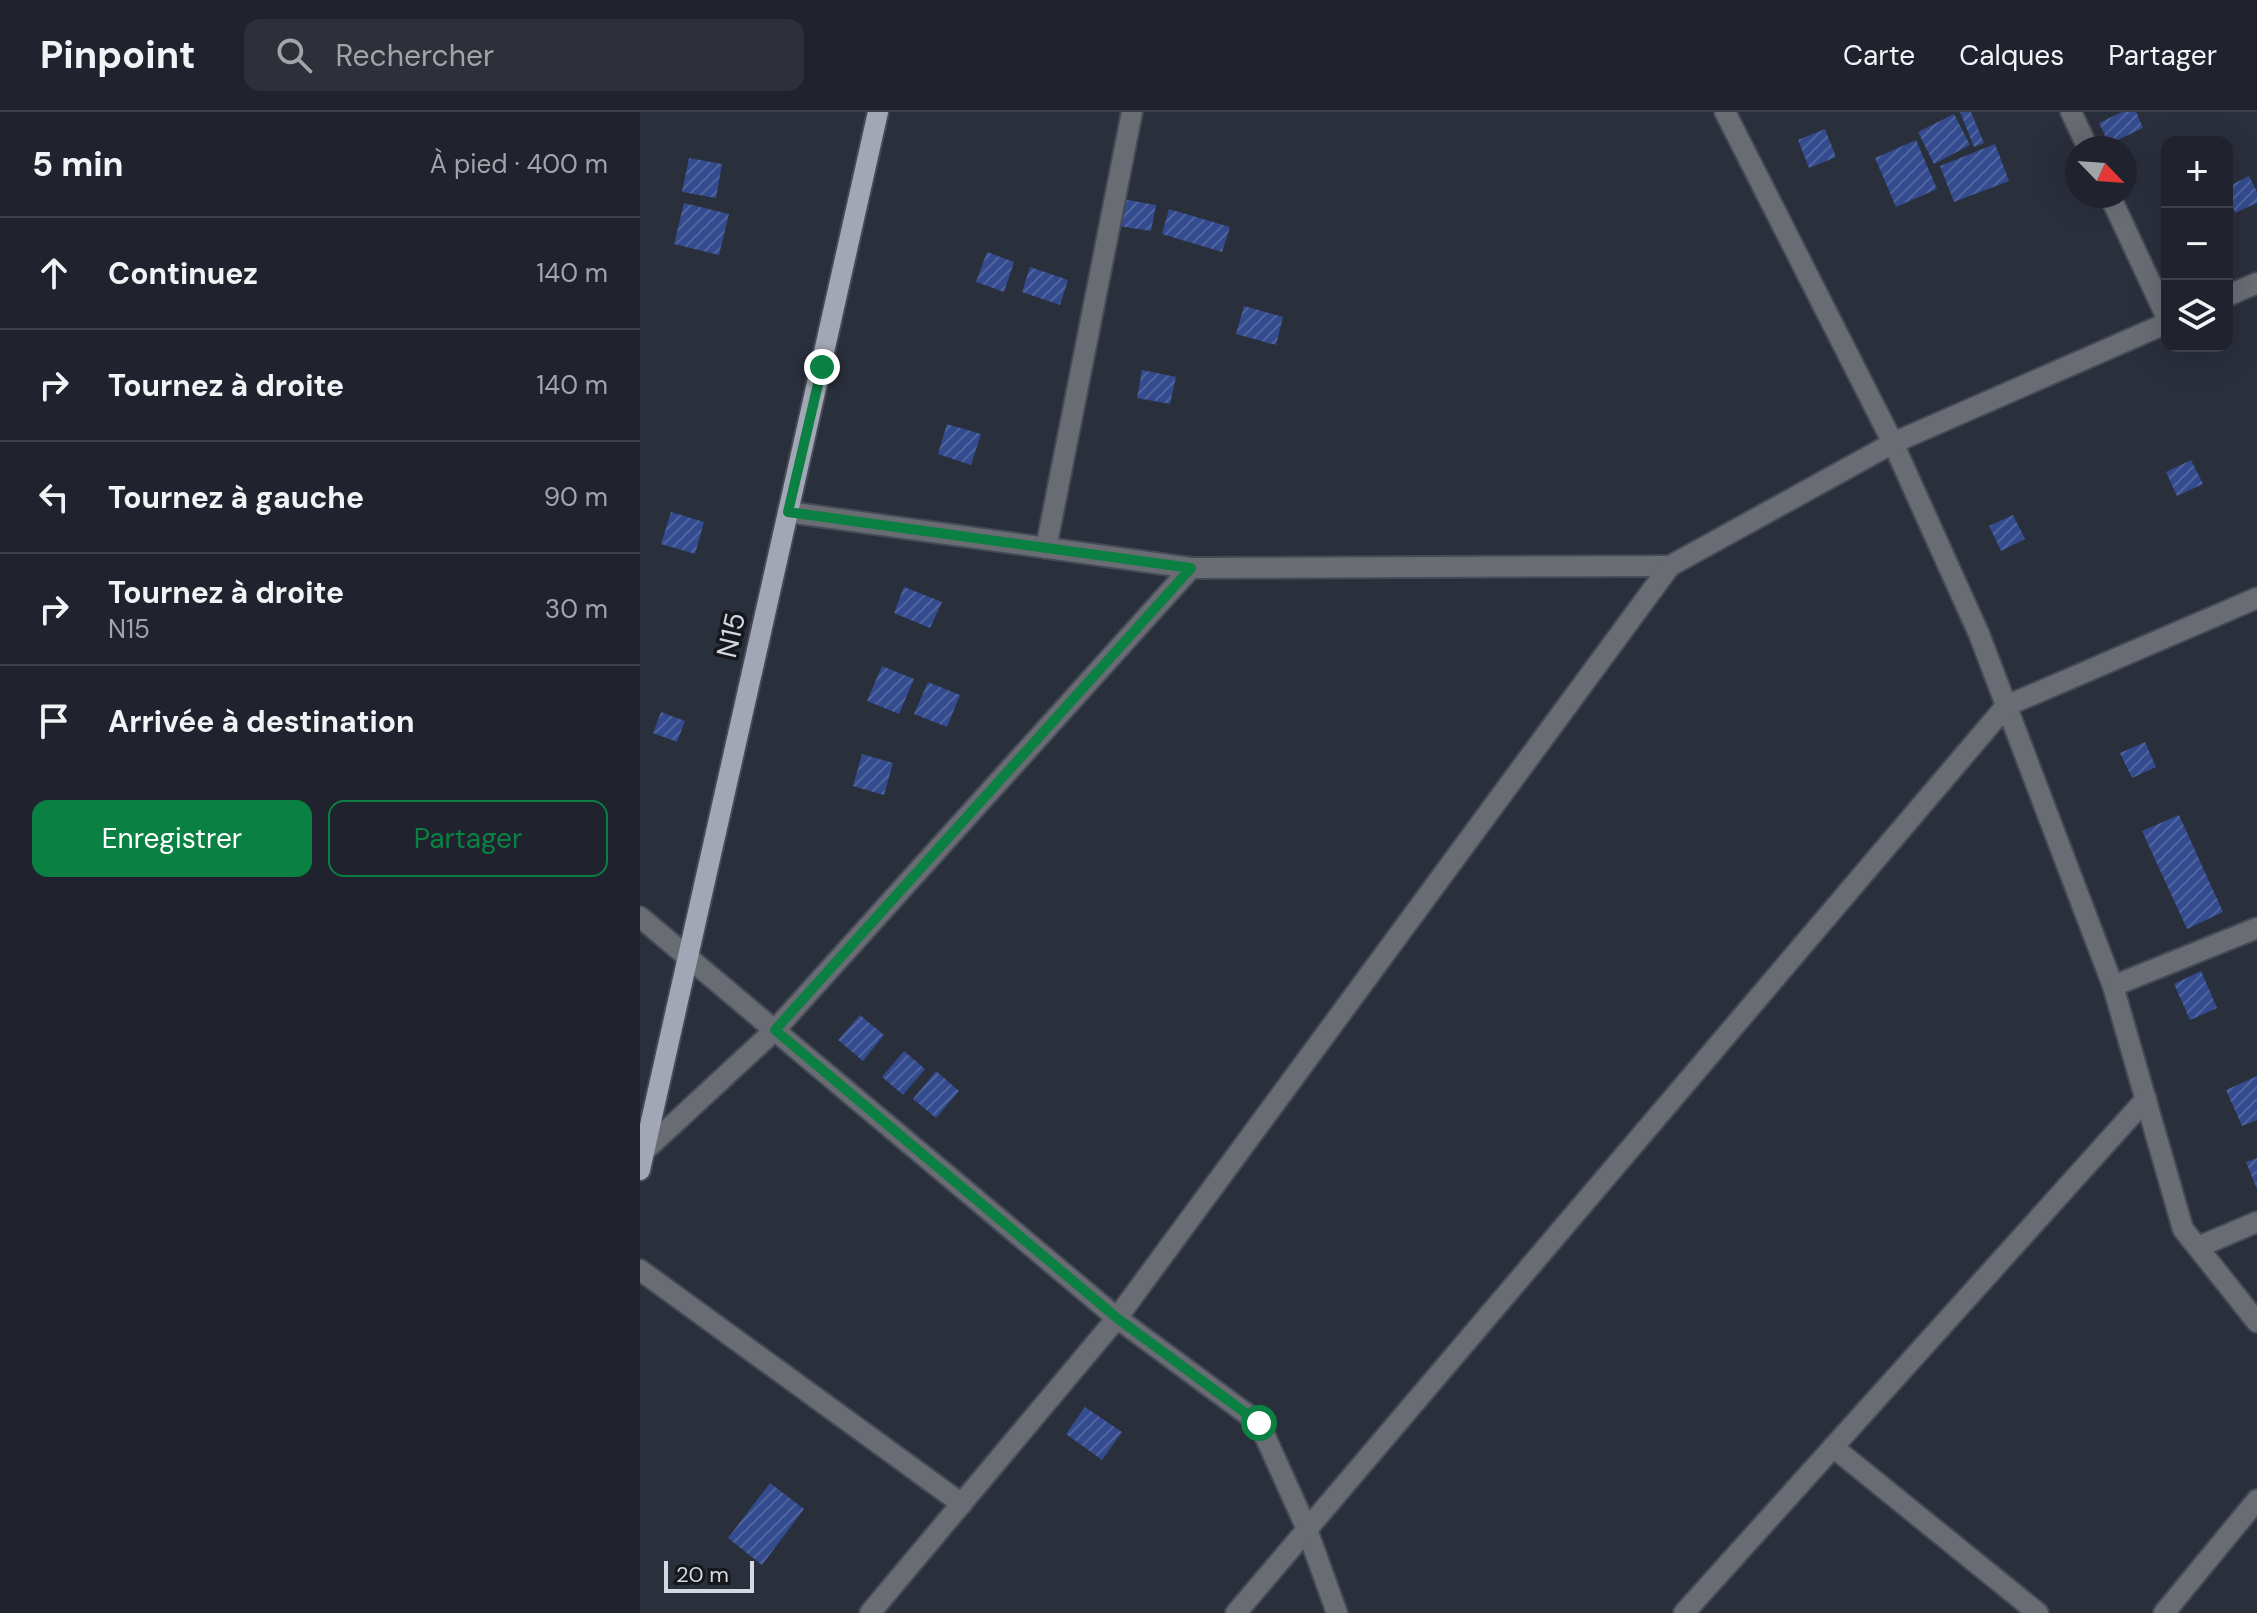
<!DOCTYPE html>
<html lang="fr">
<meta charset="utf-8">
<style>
:root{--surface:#20232d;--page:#2d2f39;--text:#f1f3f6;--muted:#a2a4aa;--line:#3d4049;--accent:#0b8043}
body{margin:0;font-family:"DM Sans",sans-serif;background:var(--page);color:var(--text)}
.controls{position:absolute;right:24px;top:24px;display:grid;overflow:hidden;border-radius:16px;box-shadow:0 8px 32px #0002}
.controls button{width:72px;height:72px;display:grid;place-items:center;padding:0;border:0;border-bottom:2px solid var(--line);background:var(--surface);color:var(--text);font:40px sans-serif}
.compass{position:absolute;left:1425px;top:24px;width:72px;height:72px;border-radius:50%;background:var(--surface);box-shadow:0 8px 32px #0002;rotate:115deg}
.scale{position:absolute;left:24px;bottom:20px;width:90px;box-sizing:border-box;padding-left:8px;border:4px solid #d4d8e0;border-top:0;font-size:22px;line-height:28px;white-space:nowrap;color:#d4d8e0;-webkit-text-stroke:6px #15171d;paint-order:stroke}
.stop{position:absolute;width:24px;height:24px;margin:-18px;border:6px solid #0b8043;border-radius:50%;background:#fff}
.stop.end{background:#0b8043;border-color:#fff;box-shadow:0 2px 8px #0008}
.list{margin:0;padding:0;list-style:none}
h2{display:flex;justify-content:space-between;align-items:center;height:104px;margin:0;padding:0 32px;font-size:34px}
h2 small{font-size:26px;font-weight:400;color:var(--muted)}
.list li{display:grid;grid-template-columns:52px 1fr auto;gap:24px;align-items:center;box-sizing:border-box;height:112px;padding:0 32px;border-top:2px solid var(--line)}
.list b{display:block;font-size:30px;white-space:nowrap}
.list p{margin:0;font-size:26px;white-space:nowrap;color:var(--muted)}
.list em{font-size:26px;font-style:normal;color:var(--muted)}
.actions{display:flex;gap:16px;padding:24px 32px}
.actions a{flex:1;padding:18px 0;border:2px solid var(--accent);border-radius:16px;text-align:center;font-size:28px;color:var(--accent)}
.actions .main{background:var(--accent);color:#fff}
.icon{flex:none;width:44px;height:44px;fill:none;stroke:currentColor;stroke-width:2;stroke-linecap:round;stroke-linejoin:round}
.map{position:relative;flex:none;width:1617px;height:1501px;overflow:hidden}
header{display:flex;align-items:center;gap:48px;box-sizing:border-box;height:112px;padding:0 40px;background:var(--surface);border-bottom:2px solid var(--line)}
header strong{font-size:38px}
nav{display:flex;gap:44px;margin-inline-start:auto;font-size:28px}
.search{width:560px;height:72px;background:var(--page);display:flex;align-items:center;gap:20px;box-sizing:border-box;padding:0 28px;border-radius:16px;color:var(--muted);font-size:30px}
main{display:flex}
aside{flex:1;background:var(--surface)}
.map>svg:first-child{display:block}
.building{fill:url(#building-hatch)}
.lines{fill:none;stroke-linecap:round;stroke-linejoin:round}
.minor-casing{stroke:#454a56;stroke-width:24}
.major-casing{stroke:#454a56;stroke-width:24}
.minor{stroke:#696c73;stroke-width:20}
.major{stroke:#a1a7b5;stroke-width:20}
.route{stroke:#0b8043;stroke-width:10}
.labels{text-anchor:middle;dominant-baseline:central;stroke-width:7;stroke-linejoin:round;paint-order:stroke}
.street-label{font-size:28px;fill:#d4d8e0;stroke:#15171d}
</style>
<header>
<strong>Pinpoint</strong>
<div class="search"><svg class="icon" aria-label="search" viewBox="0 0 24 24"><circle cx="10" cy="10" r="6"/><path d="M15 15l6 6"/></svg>Rechercher</div>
<nav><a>Carte</a><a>Calques</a><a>Partager</a></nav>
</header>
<main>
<aside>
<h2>5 min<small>À pied · 400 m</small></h2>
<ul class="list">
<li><svg class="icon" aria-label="ahead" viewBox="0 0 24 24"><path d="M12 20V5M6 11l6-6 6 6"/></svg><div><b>Continuez</b></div><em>140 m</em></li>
<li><svg class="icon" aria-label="right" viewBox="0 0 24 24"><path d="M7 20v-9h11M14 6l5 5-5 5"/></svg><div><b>Tournez à droite</b></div><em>140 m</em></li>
<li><svg class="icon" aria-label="left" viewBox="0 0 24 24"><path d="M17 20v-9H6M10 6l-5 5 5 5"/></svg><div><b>Tournez à gauche</b></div><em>90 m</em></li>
<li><svg class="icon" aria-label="right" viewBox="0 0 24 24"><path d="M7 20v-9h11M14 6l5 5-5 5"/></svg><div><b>Tournez à droite</b><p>N15</p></div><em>30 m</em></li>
<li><svg class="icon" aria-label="arrive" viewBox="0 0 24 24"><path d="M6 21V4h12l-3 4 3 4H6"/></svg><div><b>Arrivée à destination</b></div></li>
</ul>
<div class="actions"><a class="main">Enregistrer</a><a>Partager</a></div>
</aside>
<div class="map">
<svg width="1617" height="1501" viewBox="0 0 1617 1501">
<defs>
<pattern id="building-hatch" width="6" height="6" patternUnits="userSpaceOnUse" patternTransform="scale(2)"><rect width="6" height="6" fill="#344c8f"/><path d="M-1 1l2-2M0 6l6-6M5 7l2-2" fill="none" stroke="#50659e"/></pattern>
</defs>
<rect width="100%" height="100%" fill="#2a2f3c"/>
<g class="building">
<polygon points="1320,0 1331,0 1344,31 1334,35"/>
<polygon points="1482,0 1496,0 1503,16 1469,32 1459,11"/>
<polygon points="1314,2 1330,33 1294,52 1278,20"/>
<polygon points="1185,17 1196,45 1169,56 1158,28"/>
<polygon points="1276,28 1297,77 1256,95 1235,46"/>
<polygon points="1355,32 1369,69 1314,90 1300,54"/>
<polygon points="49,46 82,52 76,86 42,80"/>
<polygon points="1609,64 1617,80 1617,91 1595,101 1587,75"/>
<polygon points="482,87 516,93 511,119 478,114"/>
<polygon points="44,91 89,102 79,143 34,132"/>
<polygon points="529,97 590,115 582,140 522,122"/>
<polygon points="347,140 374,150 364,180 336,170"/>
<polygon points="390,155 428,168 420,193 382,180"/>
<polygon points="604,194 643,205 636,233 596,222"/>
<polygon points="502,258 536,265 530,292 497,286"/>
<polygon points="307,312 341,322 331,353 298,342"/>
<polygon points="1551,348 1563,372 1537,384 1526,360"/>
<polygon points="31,400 64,410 55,442 21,432"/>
<polygon points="1373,403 1385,427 1361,439 1349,414"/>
<polygon points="264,475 302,490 290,516 254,501"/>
<polygon points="242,554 274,567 259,602 227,589"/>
<polygon points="288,570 320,583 307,615 274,602"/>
<polygon points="21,600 45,609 37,630 13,621"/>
<polygon points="1505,630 1516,655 1492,666 1480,641"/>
<polygon points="222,642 253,651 244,683 213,674"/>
<polygon points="1539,703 1583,800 1547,817 1502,719"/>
<polygon points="1561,859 1577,896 1550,908 1534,872"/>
<polygon points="220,903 244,923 223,949 198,928"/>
<polygon points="264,939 285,957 263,983 242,965"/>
<polygon points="296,959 319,979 296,1006 273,987"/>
<polygon points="1617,964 1617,1008 1602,1014 1586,978"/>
<polygon points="1617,1046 1617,1077 1606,1050"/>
<polygon points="445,1295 482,1320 462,1348 426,1322"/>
<polygon points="130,1371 164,1397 122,1453 88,1426"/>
</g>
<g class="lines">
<g class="minor-casing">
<g id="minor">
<polyline points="1085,0 1253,331 1339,522 1473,874 1543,1117 1617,1210"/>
<polyline points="1431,0 1448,36"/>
<polyline points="1470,84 1527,206"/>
<polyline points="1587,184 1617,171"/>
<polyline points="148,400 551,456 1030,454"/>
<polyline points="406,436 492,0"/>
<polyline points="0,805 477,1206 619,1311 666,1415 697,1501"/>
<polyline points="1473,874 1617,816"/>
<polyline points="0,1043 135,918 551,456"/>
<polyline points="1558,1135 1617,1110"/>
<polyline points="0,1158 322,1392"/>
<polyline points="1193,1335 1398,1501"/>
<polyline points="230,1501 477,1206 1030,454 1253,331 1527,211"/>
<polyline points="596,1501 1366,594 1617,486"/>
<polyline points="1044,1501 1506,987"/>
<polyline points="1524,1501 1617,1388"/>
</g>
</g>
<g class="major-casing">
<polyline id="major" points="0,1058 238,0"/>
</g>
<use href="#minor" class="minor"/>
<use href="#major" class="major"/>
</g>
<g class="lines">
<polyline class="route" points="182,255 148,400 551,456 135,918 477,1206 619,1311"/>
</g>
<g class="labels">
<g class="street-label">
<text transform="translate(91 523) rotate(-77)">N15</text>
</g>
</g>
</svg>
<div class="controls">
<button>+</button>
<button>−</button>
<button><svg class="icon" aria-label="layers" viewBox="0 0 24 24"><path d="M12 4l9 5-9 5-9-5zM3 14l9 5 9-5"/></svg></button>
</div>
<svg class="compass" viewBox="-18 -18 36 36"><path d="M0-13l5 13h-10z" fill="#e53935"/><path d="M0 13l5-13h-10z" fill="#a2a4aa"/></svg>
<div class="scale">20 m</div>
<div class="stop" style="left:619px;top:1311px"></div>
<div class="stop end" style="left:182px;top:255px"></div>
</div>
</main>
